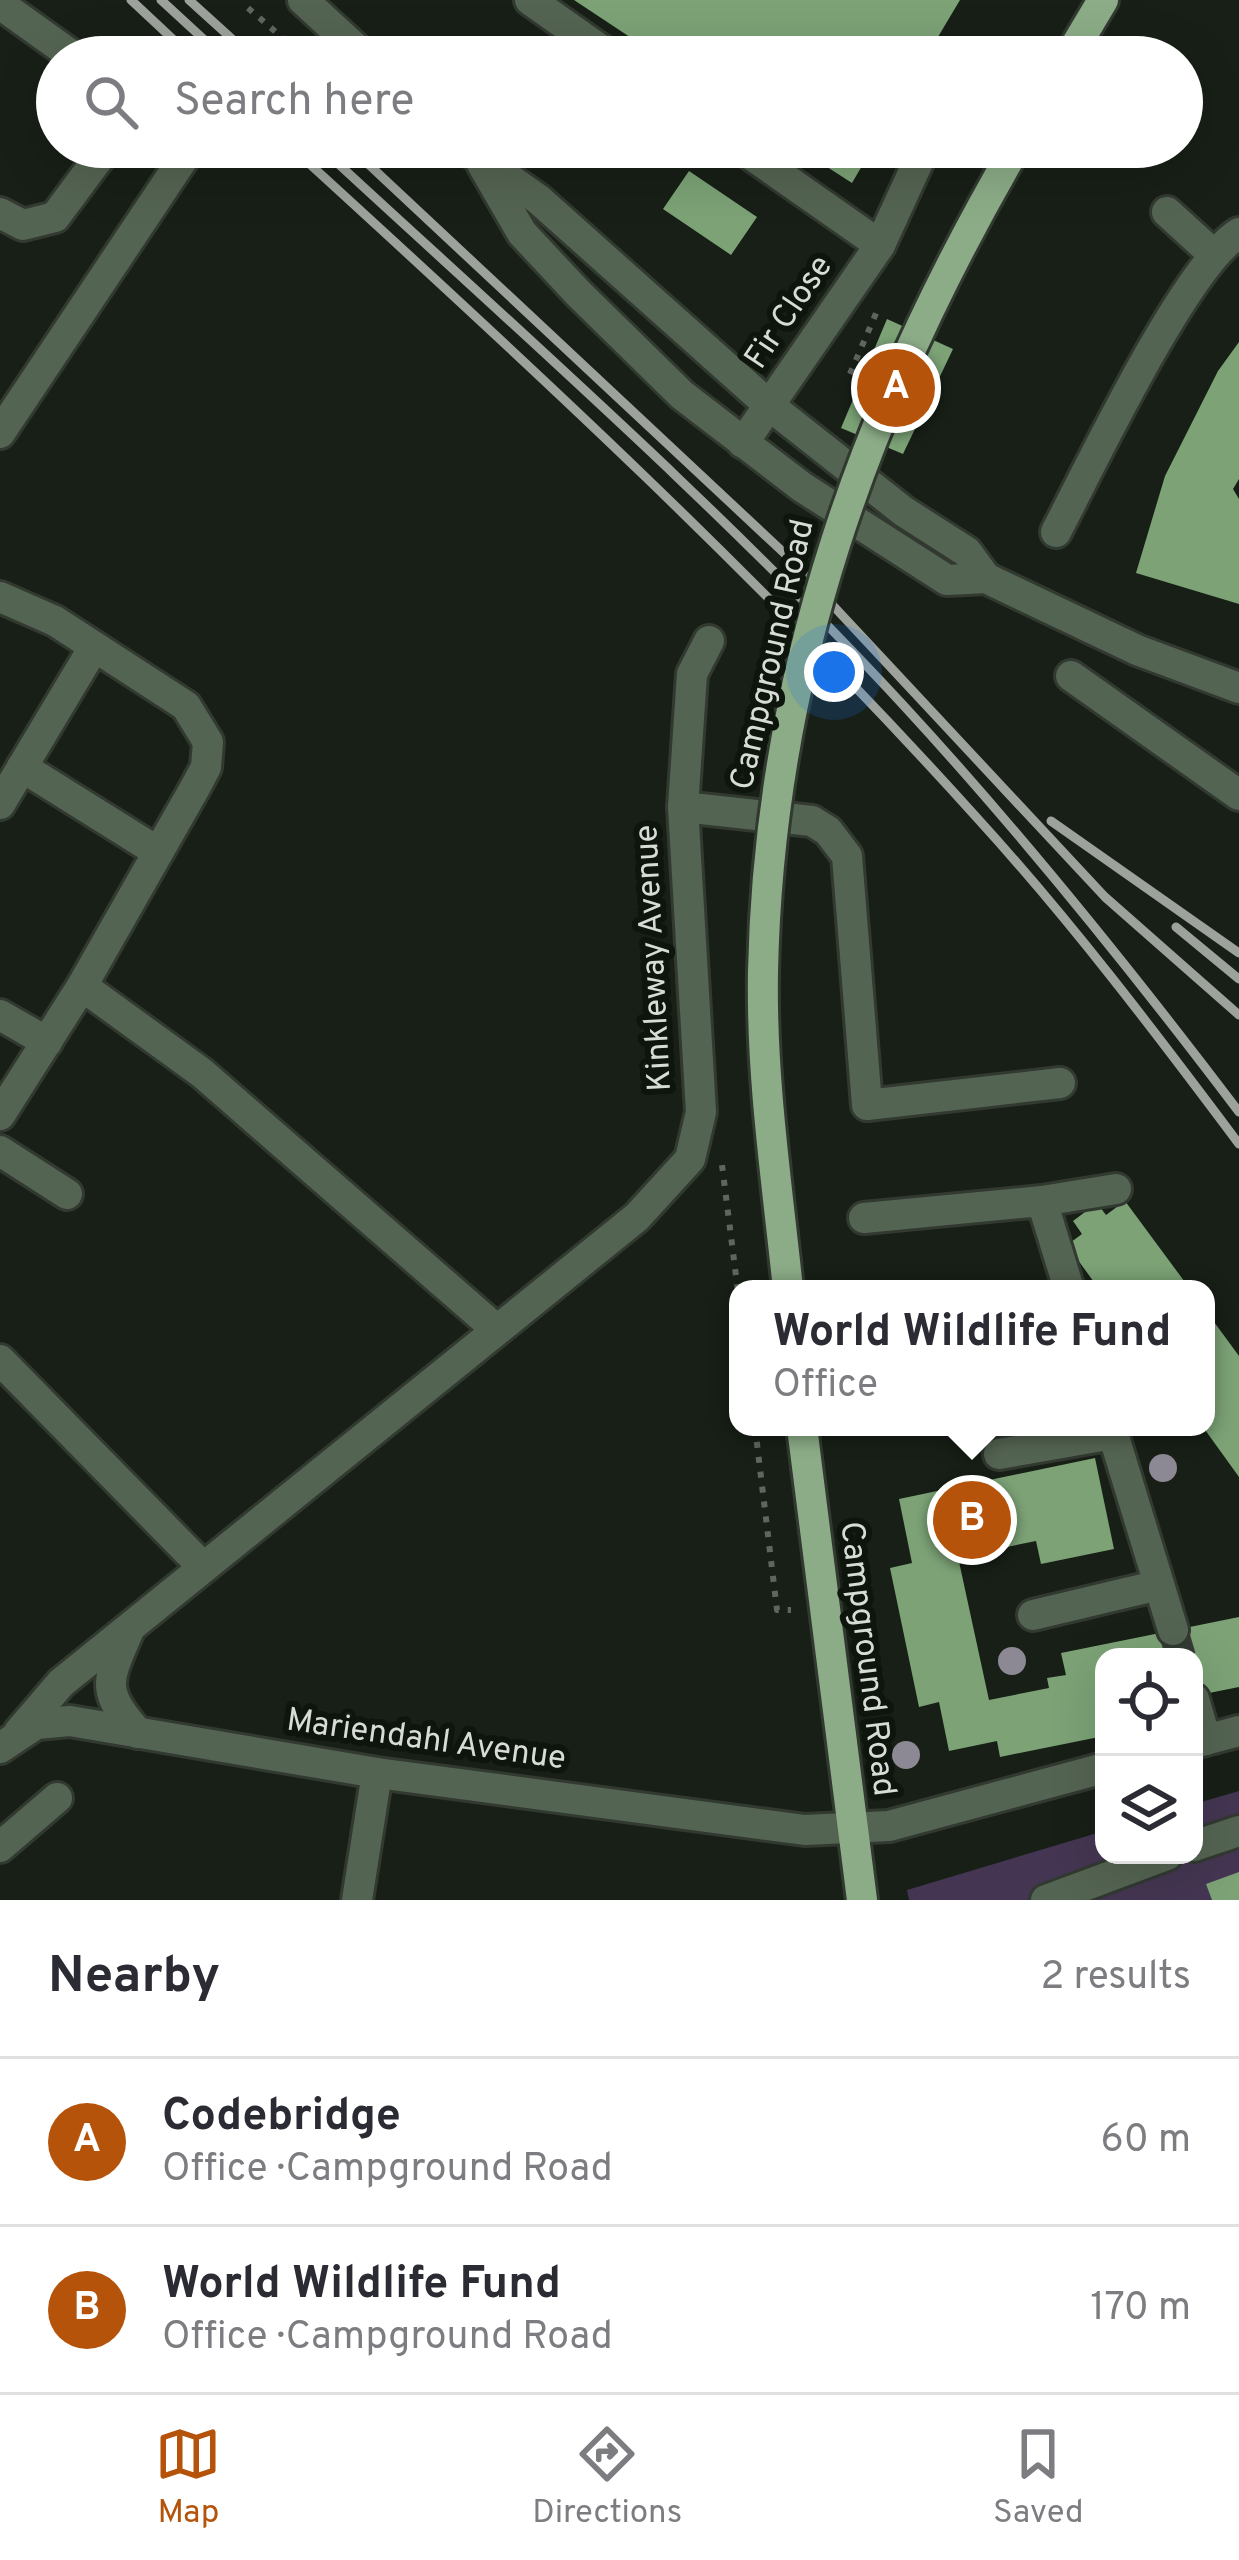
<!DOCTYPE html>
<meta charset="utf-8">
<style>
:root{--surface:#fff;--page:#f7f7f7;--text:#2b2b33;--muted:#7c7c81;--line:#e1e1e2;--accent:#b45309}
body{margin:0;font-family:Overpass,sans-serif;background:var(--page);color:var(--text)}
.controls{position:absolute;right:36px;bottom:36px;display:grid;overflow:hidden;border-radius:24px;box-shadow:0 12px 48px #0002}
.controls button{width:108px;height:108px;display:grid;place-items:center;padding:0;border:0;border-bottom:3px solid var(--line);background:var(--surface);color:var(--text);font:60px sans-serif}
.you{position:absolute;left:834px;top:672px;width:42px;height:42px;margin:-30px;border:9px solid #fff;border-radius:50%;background:#1a73e8;box-shadow:0 0 0 18px #1a73e833}
.badge{display:grid;place-items:center;width:78px;height:78px;border-radius:50%;background:var(--accent);color:#fff;font-size:39px;font-weight:700}
.pin{position:absolute;translate:-50% -50%;border:6px solid #fff;box-shadow:0 3px 12px #0006}
.popup{position:absolute;left:729px;top:1280px;width:486px;height:156px;box-sizing:border-box;display:grid;place-content:center;border-radius:24px;background:var(--surface);filter:drop-shadow(0 3px 9px #0005);font-size:39px;white-space:nowrap;color:var(--muted)}
.popup b{font-size:45px;color:var(--text)}
.popup::after{content:'';position:absolute;left:50%;top:100%;margin-left:-24px;border:24px solid transparent;border-top-color:var(--surface)}
.list{margin:0;padding:0;list-style:none}
h2{display:flex;justify-content:space-between;align-items:center;height:156px;margin:0;padding:0 48px;font-size:51px}
h2 small{font-size:39px;font-weight:400;color:var(--muted)}
.list li{display:grid;grid-template-columns:78px 1fr auto;gap:36px;align-items:center;box-sizing:border-box;height:168px;padding:0 48px;border-top:3px solid var(--line)}
.list b{display:block;font-size:45px;white-space:nowrap}
.list p{margin:0;font-size:39px;white-space:nowrap;color:var(--muted)}
.list em{font-size:39px;font-style:normal;color:var(--muted)}
.icon{flex:none;width:66px;height:66px;fill:none;stroke:currentColor;stroke-width:2;stroke-linecap:round;stroke-linejoin:round}
.map{position:relative;flex:none;width:1239px;height:1900px;overflow:hidden}
.search{position:absolute;background:var(--surface);box-shadow:0 12px 48px #0002;left:36px;right:36px;top:36px;height:132px;display:flex;align-items:center;gap:30px;box-sizing:border-box;padding:0 42px;border-radius:66px;color:var(--muted);font-size:45px}
.sheet{height:492px;background:var(--surface)}
nav{display:flex;justify-content:space-around;align-items:center;box-sizing:border-box;height:168px;border-top:3px solid var(--line);background:var(--surface);font-size:33px;color:var(--muted)}
nav a{display:grid;justify-items:center;gap:6px}
nav .on{color:var(--accent)}
.map>svg:first-child{display:block}
.green{fill:#443652}
.building{fill:#7ca276}
.lines{fill:none;stroke-linecap:round;stroke-linejoin:round}
.minor-tunnel{stroke:#343b33;stroke-width:30;stroke-dasharray:30 15;stroke-linecap:butt}
.minor-casing{stroke:#323931;stroke-width:36}
.major-casing{stroke:#323931;stroke-width:36}
.path{stroke:#5f665e;stroke-width:6;stroke-dasharray:6 9;stroke-linecap:butt}
.minor{stroke:#546452;stroke-width:30}
.major{stroke:#8cac87;stroke-width:30}
.rail{stroke:#9da39c;stroke-width:9}
.major-bridge-casing{stroke:#323931;stroke-width:36;stroke-linecap:butt}
.major-bridge{stroke:#8cac87;stroke-width:30}
.tree{fill:#8c8894}
.labels{text-anchor:middle;dominant-baseline:central;stroke-width:12;stroke-linejoin:round;paint-order:stroke}
.street-label{font-size:33px;fill:#d7dcd6;stroke:#0e150d}
</style>
<div class="map">
<svg width="1239" height="1900" viewBox="0 0 1239 1900">
<rect width="100%" height="100%" fill="#171f16"/>
<polygon class="green" points="1239,1791 1239,1900 909,1900 907,1890 1104,1831 1104,1855 1194,1855 1194,1804"/>
<g class="building">
<polygon points="574,0 960,0 926,57 660,57"/>
<polygon points="796,147 873,147 852,183"/>
<polygon points="689,171 757,217 731,255 663,209"/>
<polygon points="887,319 953,349 903,454 841,428"/>
<polygon points="1239,342 1239,479 1233,489 1239,499 1239,604 1136,573 1165,476 1218,371"/>
<polygon points="1125,1201 1190,1289 1099,1289 1067,1245 1082,1234 1073,1221 1097,1203 1106,1215"/>
<polygon points="1206,1311 1239,1356 1239,1477 1203,1427"/>
<polygon points="1095,1458 1114,1549 1041,1564 1036,1541 958,1557 989,1700 1049,1688 1047,1678 1066,1675 1061,1653 1239,1617 1239,1687 1194,1696 1194,1657 1104,1657 1104,1736 1000,1757 997,1741 949,1751 939,1702 919,1707 890,1568 912,1563 899,1499"/>
<polygon points="1239,1872 1239,1900 1212,1900 1206,1884"/>
</g>
<g class="lines">
<polyline class="minor-tunnel" points="1173,1630 1181,1657"/>
<g class="minor-casing">
<g id="minor">
<polyline points="303,0 365,57"/>
<polyline points="530,0 611,57"/>
<polyline points="0,4 74,57"/>
<polyline points="464,147 538,199 770,406 903,511 967,552 986,578"/>
<polyline points="740,147 880,245"/>
<polyline points="482,164 522,233 578,293 682,395 802,487 947,580 986,578 1137,650 1239,688"/>
<polyline points="1167,212 1213,254"/>
<polyline points="0,213 23,225 55,217 107,147"/>
<polyline points="0,433 189,150"/>
<polyline points="743,443 880,245 925,147"/>
<path d="M 1056,532 C 1090,467 1186,265 1239,233"/>
<polyline points="0,597 55,621 186,706 208,742 206,767 196,786 82,986 0,1115"/>
<polyline points="1071,676 1239,795"/>
<polyline points="22,767 158,852"/>
<polyline points="0,804 94,647"/>
<polyline points="683,807 812,821 828,831 847,856 867,1105 1060,1083"/>
<polyline points="82,986 202,1073 496,1329"/>
<polyline points="0,1015 47,1042"/>
<polyline points="0,1151 67,1194"/>
<polyline points="1042,1201 1116,1189"/>
<polyline points="864,1218 1042,1201 1069,1289"/>
<polyline points="0,1360 202,1566"/>
<polyline points="1111,1427 1173,1630"/>
<polyline points="999,1454 1113,1434"/>
<polyline points="1033,1615 1159,1585"/>
<path d="M 129,1630 C 107,1681 100,1690 138,1733"/>
<polyline points="1194,1699 1206,1740"/>
<polyline points="19,1732 61,1683 637,1217 690,1159 701,1112 683,807 692,674 709,641"/>
<polyline points="1194,1743 1239,1731"/>
<polyline points="0,1748 36,1724 70,1721 377,1773 805,1830 889,1826 1104,1768"/>
<polyline points="1194,1846 1239,1831"/>
<polyline points="0,1847 57,1798"/>
<polyline points="357,1900 377,1773"/>
<polyline points="1046,1900 1167,1855"/>
</g>
</g>
<g class="major-casing">
<g id="major">
<polyline points="1069,57 1103,0"/>
<polyline points="802,1427 862,1900"/>
</g>
</g>
<g class="path">
<polyline points="248,8 285,40"/>
<polyline points="850,374 877,311"/>
<polyline points="722,1165 738,1292"/>
<polyline points="755,1427 777,1610 791,1610"/>
</g>
<use href="#minor" class="minor"/>
<use href="#major" class="major"/>
<g class="rail">
<polyline points="131,0 192,57"/>
<polyline points="161,0 223,57"/>
<polyline points="189,0 252,57"/>
<path d="M 291,147 C 528,363 763,580 978,819 C 1071,921 1156,1033 1239,1144"/>
<path d="M 320,147 C 518,330 721,508 904,706 C 1023,835 1133,972 1239,1112"/>
<polyline points="350,147 783,552 1105,897 1239,1015"/>
<polyline points="1051,821 1239,953"/>
<polyline points="1176,927 1239,979"/>
</g>
<g class="major-bridge-casing">
<path id="major-bridge" d="M 788,1289 C 777,1183 761,1078 763,972 C 769,671 866,404 1016,147"/>
</g>
<use href="#major-bridge" class="major-bridge"/>
</g>
<g class="tree">
<circle cx="1163" cy="1468" r="14"/>
<circle cx="1012" cy="1661" r="14"/>
<circle cx="906" cy="1755" r="14"/>
</g>
<g class="labels">
<g class="street-label">
<text transform="translate(790 313) rotate(-56)">Fir Close</text>
<text transform="translate(774 655) rotate(-77)">Campground Road</text>
<text transform="translate(655 958) rotate(-93)">Kinkleway Avenue</text>
<text transform="translate(866 1659) rotate(83)">Campground Road</text>
<text transform="translate(426 1741) rotate(8)">Mariendahl Avenue</text>
</g>
</g>
</svg>
<div class="controls">
<button><svg class="icon" aria-label="locate" viewBox="0 0 24 24"><circle cx="12" cy="12" r="6"/><path d="M12 2v4M12 18v4M2 12h4M18 12h4"/></svg></button>
<button><svg class="icon" aria-label="layers" viewBox="0 0 24 24"><path d="M12 4l9 5-9 5-9-5zM3 14l9 5 9-5"/></svg></button>
</div>
<div class="you"></div>
<div class="pin badge" style="left:896px;top:388px">A</div>
<div class="pin badge" style="left:972px;top:1520px">B</div>
<div class="popup"><b>World Wildlife Fund</b>Office</div>
<div class="search"><svg class="icon" aria-label="search" viewBox="0 0 24 24"><circle cx="10" cy="10" r="6"/><path d="M15 15l6 6"/></svg>Search here</div>
</div>
<section class="sheet">
<h2>Nearby<small>2 results</small></h2>
<ul class="list">
<li><span class="badge">A</span><div><b>Codebridge</b><p>Office · Campground Road</p></div><em>60 m</em></li>
<li><span class="badge">B</span><div><b>World Wildlife Fund</b><p>Office · Campground Road</p></div><em>170 m</em></li>
</ul>
</section>
<nav>
<a class="on"><svg class="icon" aria-label="map" viewBox="0 0 24 24"><path d="M3 6l6-2 6 2 6-2v14l-6 2-6-2-6 2zM9 4v14M15 6v14"/></svg>Map</a>
<a><svg class="icon" aria-label="directions" viewBox="0 0 24 24"><path d="M12 3l9 9-9 9-9-9zM9 14v-3h6M13 9l2 2-2 2"/></svg>Directions</a>
<a><svg class="icon" aria-label="saved" viewBox="0 0 24 24"><path d="M7 4h10v16l-5-4-5 4z"/></svg>Saved</a>
</nav>
